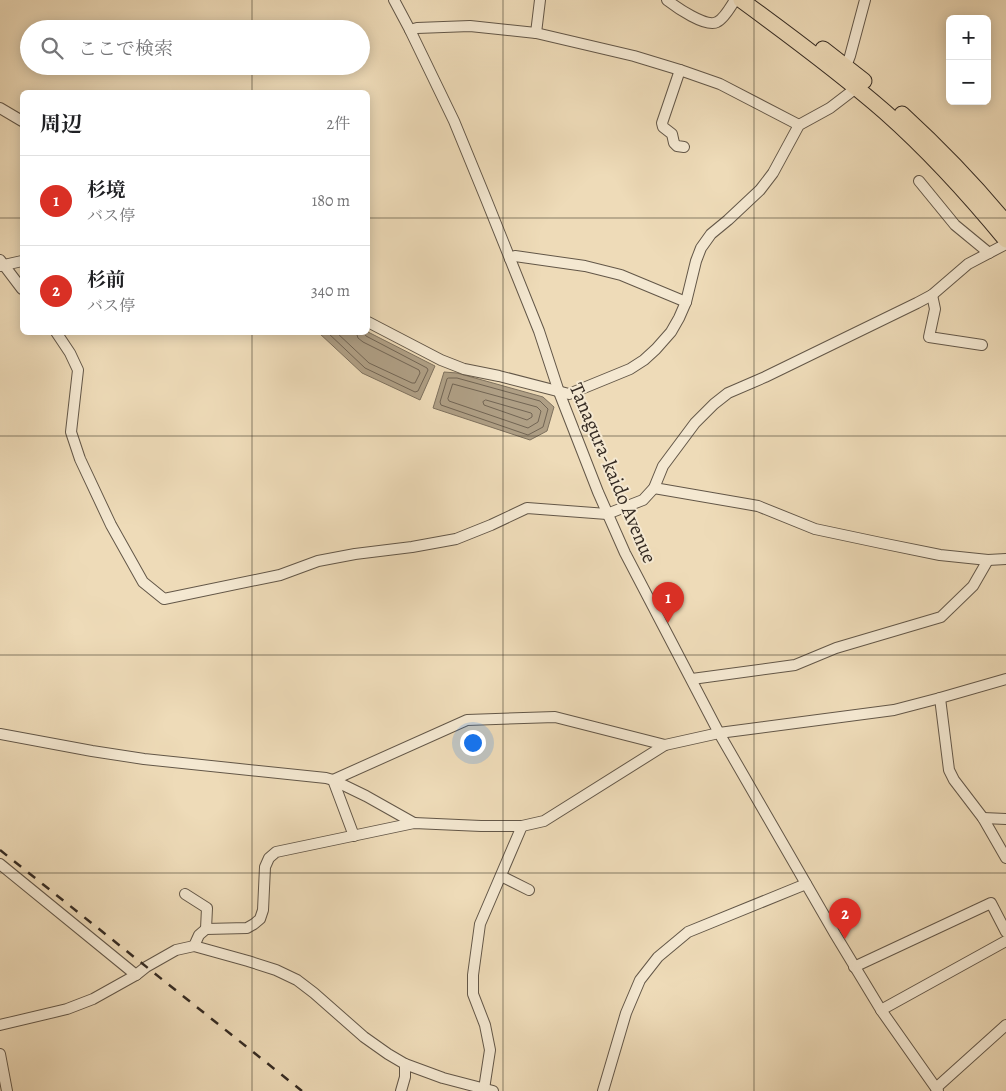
<!DOCTYPE html>
<html lang="ja">
<meta charset="utf-8">
<style>
:root{--surface:#fff;--page:#f6f6f6;--text:#202124;--muted:#757577;--line:#e0e0e0;--accent:#d93025}
body{margin:0;font-family:Alegreya,"Noto Serif JP",serif;background:var(--page);color:var(--text)}
.controls{position:absolute;right:15px;top:15px;display:grid;overflow:hidden;border-radius:8px;box-shadow:0 2px 12px #0003}
.controls button{width:45px;height:45px;display:grid;place-items:center;padding:0;border:0;border-bottom:1px solid var(--line);background:var(--surface);color:var(--text);font:25px sans-serif}
.you{position:absolute;left:472px;top:742px;width:18px;height:18px;margin:-12px;border:4px solid #fff;border-radius:50%;background:#1a73e8;box-shadow:0 0 0 8px #1a73e833}
.badge{display:grid;place-items:center;width:32px;height:32px;border-radius:50%;background:var(--accent);color:#fff;font-size:16px;font-weight:700}
.pin{position:absolute;translate:-50% -41px;filter:drop-shadow(0 1px 2px #0008)}
.pin::after{content:'';position:absolute;top:26px;width:18px;height:15px;background:inherit;clip-path:polygon(0 0,100% 0,50% 100%)}
.list{margin:0;padding:0;list-style:none}
h2{display:flex;justify-content:space-between;align-items:center;height:65px;margin:0;padding:0 20px;font-size:21px}
h2 small{font-size:16px;font-weight:400;color:var(--muted)}
.list li{display:grid;grid-template-columns:32px 1fr auto;gap:15px;align-items:center;box-sizing:border-box;height:90px;padding:0 20px;border-top:1px solid var(--line)}
.list b{display:block;font-size:19px;white-space:nowrap}
.list p{margin:0;font-size:16px;white-space:nowrap;color:var(--muted)}
.list em{font-size:16px;font-style:normal;color:var(--muted)}
.icon{flex:none;width:28px;height:28px;fill:none;stroke:currentColor;stroke-width:2;stroke-linecap:round;stroke-linejoin:round}
.map{position:relative;flex:none;width:1006px;height:1091px;overflow:hidden}
.search{position:absolute;background:var(--surface);box-shadow:0 2px 12px #0003;left:20px;top:20px;width:350px;height:55px;display:flex;align-items:center;gap:12px;box-sizing:border-box;padding:0 18px;border-radius:28px;color:var(--muted);font-size:19px}
.panel{position:absolute;background:var(--surface);box-shadow:0 2px 12px #0003;left:20px;top:90px;width:350px;height:245px;border-radius:8px}
.map>svg:first-child{display:block}
.water{fill:#af9f85;stroke:#7e715e}
.lines{fill:none;stroke-linecap:round;stroke-linejoin:round}
.shore{stroke:#726554;stroke-width:1}
.minor-casing{stroke:#635748;stroke-width:12}
.highway-casing{stroke:#352b23;stroke-width:17}
.minor{stroke:#f4e8d1;stroke-width:10}
.highway{stroke:#eedbb8;stroke-width:15}
.rail{stroke:#352b23;stroke-width:2.5;stroke-dasharray:9 9;stroke-linecap:butt}
.grid{fill:none;stroke:#352b23;stroke-width:1;stroke-opacity:0.55}
.labels{text-anchor:middle;dominant-baseline:central;stroke-width:4;stroke-linejoin:round;paint-order:stroke}
.street-label{font-size:20px;fill:#352b23;stroke:#f4e8d1}
</style>
<div class="map">
<svg width="1006" height="1091" viewBox="0 0 1006 1091">
<rect width="100%" height="100%" fill="#eedbb8"/>
<filter id="stains"><feTurbulence type="fractalNoise" baseFrequency=".004" numOctaves="4"/><feColorMatrix values="0 0 0 0 .2 0 0 0 0 .09 0 0 0 0 .02 0 0 0 .5 -.17"/></filter>
<radialGradient id="worn" r=".72"><stop offset=".6" stop-color="#630" stop-opacity="0"/><stop offset="1" stop-color="#630" stop-opacity=".3"/></radialGradient>
<g class="water">
<polygon points="368,332 435,366 420,400 362,373 319,333"/>
<polygon points="444,372 457,373 543,397 554,407 547,431 530,440 433,408"/>
</g>
<g class="lines">
<g class="shore">
<polyline points="327,332 365,368 415,392 418,391 428,370 427,368 366,336 363,332"/>
<polyline points="336,332 369,363 412,383 415,383 420,373 419,370 363,342 358,338 356,332"/>
<polygon points="449,378 457,378 540,401 548,409 543,427 528,435 441,405 440,402 447,379"/>
<polygon points="453,384 537,407 541,411 538,422 528,428 449,401 448,399"/>
<polygon points="486,400 531,413 532,414 532,417 527,420 484,405 483,402"/>
</g>
<g class="minor-casing">
<g id="minor">
<polyline points="394,0 410,30 454,121 486,199 539,331 559,392 598,492 625,553 719,733 835,934 881,1010 938,1091"/>
<path d="M 667,0 C 676,7 706,28 717,22 C 724,19 731,6 735,0"/>
<polyline points="410,30 417,28 470,26 536,33 634,56 680,70 720,84 799,125"/>
<polyline points="536,33 540,0"/>
<polyline points="846,66 850,56 865,0"/>
<polyline points="680,70 662,123 663,127 672,134 674,143 677,146 684,147"/>
<polyline points="0,108 22,121"/>
<polyline points="919,181 955,225 989,253"/>
<polyline points="510,259 515,256 585,266 621,275 686,302"/>
<polyline points="0,260 22,289"/>
<polyline points="0,266 22,261"/>
<polyline points="932,295 935,309 929,337 982,345"/>
<polyline points="368,322 441,360 464,369 499,376 569,394 630,369 644,360 656,349 671,332 679,318 686,302 696,261 701,248 711,234 728,220 760,190 773,173 799,125 830,108 860,85"/>
<polyline points="56,332 70,353 78,370 71,432 80,459 111,525 143,582 164,599 280,575 318,561 355,554 412,547 456,539 491,525 527,508 607,514 643,500 654,488 663,466 695,423 714,404 728,393 765,377 917,303 932,295 968,264 1006,244"/>
<polyline points="654,488 758,506 815,529 881,543 940,555 988,560 1006,559"/>
<polyline points="692,679 795,665 836,648 941,617 973,586 988,560"/>
<polyline points="940,698 949,770 954,780 983,818 1006,858"/>
<polyline points="0,734 92,751 144,759 326,778 333,780 366,796 414,823"/>
<polyline points="983,818 1006,819"/>
<polyline points="354,836 333,780 467,720 555,717 665,745"/>
<polyline points="0,864 136,975"/>
<polyline points="501,876 529,890"/>
<polyline points="185,894 207,908 206,929"/>
<polyline points="194,946 199,935 206,929 247,928 254,924 260,919 263,910 265,867 269,858 276,852 414,823 481,826 522,826 544,821 665,745 719,733 894,710 940,698 1006,679"/>
<polyline points="854,967 991,903 1006,932"/>
<polyline points="881,1010 1006,941"/>
<polyline points="0,1025 67,1009 93,999 136,975 146,967 176,950 194,946 248,961 276,970 297,980 314,993 364,1037 388,1054 405,1064 443,1078 493,1091"/>
<polyline points="0,1054 7,1091"/>
<polyline points="936,1088 1006,1025"/>
<polyline points="484,1089 490,1050 485,1025 473,994 473,975 480,924 522,826"/>
<polyline points="401,1091 405,1077 405,1064"/>
<polyline points="603,1091 626,1013 640,980 658,957 688,932 806,884"/>
</g>
</g>
<g class="highway-casing">
<g id="highway">
<path d="M 741,0 C 789,35 840,73 885,112 C 929,151 969,195 1006,240"/>
<polyline points="823,49 864,81"/>
<path d="M 902,114 C 939,148 974,184 1006,223"/>
</g>
</g>
<use href="#minor" class="minor"/>
<use href="#highway" class="highway"/>
<polyline class="rail" points="0,850 302,1091"/>
</g>
<path class="grid" d="M 252,0 L 252,29M 503,0 L 503,1091M 754,0 L 754,1091M 252,66 L 252,92M 0,218 L 22,218M 368,218 L 1006,218M 252,332 L 252,1091M 0,436 L 1006,436M 0,655 L 1006,655M 0,873 L 1006,873"/>
<g class="labels">
<g class="street-label">
<text transform="translate(613 473) rotate(67)">Tanagura-kaido Avenue</text>
</g>
</g>
<rect width="100%" height="100%" filter="url(#stains)"/>
<rect width="100%" height="100%" fill="url(#worn)"/>
</svg>
<div class="controls">
<button>+</button>
<button>−</button>
</div>
<div class="you"></div>
<div class="pin badge" style="left:668px;top:623px">1</div>
<div class="pin badge" style="left:845px;top:939px">2</div>
<div class="search"><svg class="icon" aria-label="search" viewBox="0 0 24 24"><circle cx="10" cy="10" r="6"/><path d="M15 15l6 6"/></svg>ここで検索</div>
<section class="panel">
<h2>周辺<small>2件</small></h2>
<ul class="list">
<li><span class="badge">1</span><div><b>杉境</b><p>バス停</p></div><em>180 m</em></li>
<li><span class="badge">2</span><div><b>杉前</b><p>バス停</p></div><em>340 m</em></li>
</ul>
</section>
</div>
